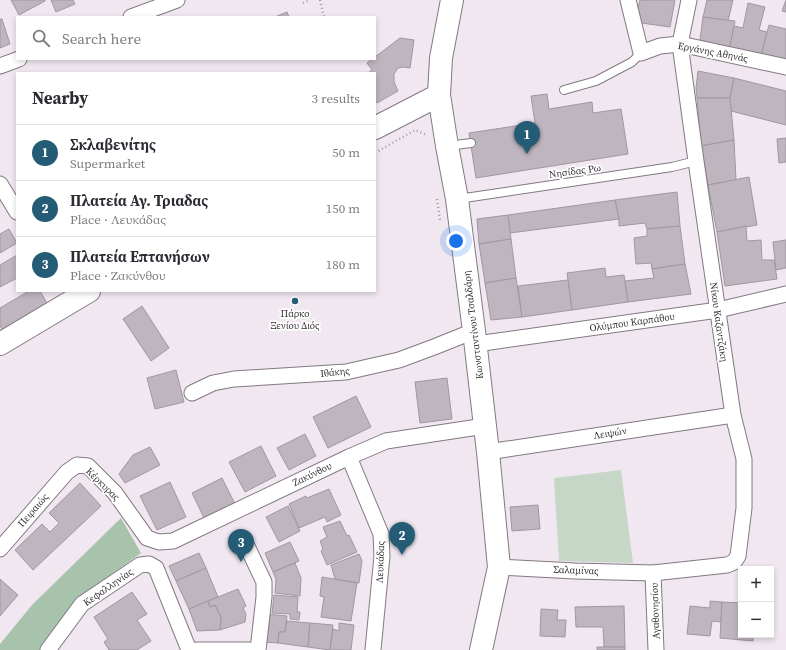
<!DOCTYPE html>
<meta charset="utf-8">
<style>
:root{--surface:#fff;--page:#f7f7f7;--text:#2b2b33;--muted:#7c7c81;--line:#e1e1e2;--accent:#245c76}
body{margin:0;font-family:"Source Serif 4",serif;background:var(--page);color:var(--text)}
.controls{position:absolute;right:12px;bottom:12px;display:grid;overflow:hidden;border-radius:0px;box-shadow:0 2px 6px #0003}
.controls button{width:36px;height:36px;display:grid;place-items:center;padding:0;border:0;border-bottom:1px solid var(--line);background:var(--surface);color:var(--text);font:20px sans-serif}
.you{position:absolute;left:456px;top:241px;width:14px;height:14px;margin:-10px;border:3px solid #fff;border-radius:50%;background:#1a73e8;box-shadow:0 0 0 6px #1a73e833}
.badge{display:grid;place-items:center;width:26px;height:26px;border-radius:50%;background:var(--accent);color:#fff;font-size:13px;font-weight:700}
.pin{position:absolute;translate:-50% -33px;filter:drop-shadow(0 1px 2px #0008)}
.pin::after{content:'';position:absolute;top:21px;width:14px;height:12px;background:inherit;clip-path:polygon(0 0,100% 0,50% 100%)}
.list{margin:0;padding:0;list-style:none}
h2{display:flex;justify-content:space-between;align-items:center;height:52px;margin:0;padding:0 16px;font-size:17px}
h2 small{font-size:13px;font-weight:400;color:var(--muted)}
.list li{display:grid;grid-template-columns:26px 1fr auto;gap:12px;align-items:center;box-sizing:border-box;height:56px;padding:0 16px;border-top:1px solid var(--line)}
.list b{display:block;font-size:15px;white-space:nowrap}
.list p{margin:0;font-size:13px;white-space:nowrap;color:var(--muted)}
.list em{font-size:13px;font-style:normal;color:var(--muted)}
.icon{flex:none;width:22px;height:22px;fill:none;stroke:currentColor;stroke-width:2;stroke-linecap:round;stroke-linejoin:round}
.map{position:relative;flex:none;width:786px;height:650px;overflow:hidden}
.search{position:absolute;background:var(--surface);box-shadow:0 2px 6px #0003;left:16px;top:16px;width:360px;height:44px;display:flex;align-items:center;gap:10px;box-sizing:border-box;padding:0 14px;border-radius:0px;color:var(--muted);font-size:15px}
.panel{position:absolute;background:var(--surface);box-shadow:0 2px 6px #0003;left:16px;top:72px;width:360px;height:220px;border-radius:0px}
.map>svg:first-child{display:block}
.green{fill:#c6d7c8}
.forest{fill:#a7c3ac}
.building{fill:#bfb5bf;stroke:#a197a1}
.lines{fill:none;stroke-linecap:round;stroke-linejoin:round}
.lane-casing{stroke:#827982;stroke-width:10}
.street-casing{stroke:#827982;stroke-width:17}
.secondary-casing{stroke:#827982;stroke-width:24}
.path{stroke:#a39ba3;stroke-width:2.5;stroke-dasharray:1 3;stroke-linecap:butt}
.lane{stroke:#fff;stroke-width:8}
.street{stroke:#fff;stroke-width:15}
.secondary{stroke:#fff;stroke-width:22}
.poi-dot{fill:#245c76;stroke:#fff;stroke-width:1.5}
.labels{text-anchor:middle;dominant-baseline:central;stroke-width:3.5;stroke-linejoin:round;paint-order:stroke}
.street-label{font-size:10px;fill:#332f33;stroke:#fff}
.poi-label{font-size:10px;fill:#332f33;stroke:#fff}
</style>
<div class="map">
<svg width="786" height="650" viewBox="0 0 786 650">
<rect width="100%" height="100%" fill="#f1e7f1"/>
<polygon class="green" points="621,470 633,563 559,561 554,478"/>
<polygon class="forest" points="121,518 141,553 76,600 41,650 0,650 0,644 32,605"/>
<g class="building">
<polygon points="11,0 45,0 45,1 19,15"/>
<polygon points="51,0 73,0 75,4 56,12"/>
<polygon points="640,0 675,0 670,27 634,22"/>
<polygon points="707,0 733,0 728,21 703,17"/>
<polygon points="786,0 786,12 782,11"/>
<polygon points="748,3 765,7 759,30 767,32 761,56 729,49 734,26 743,28"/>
<polygon points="287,12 289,17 275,17"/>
<polygon points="703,17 735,21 734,26 729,49 700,40"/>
<polygon points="0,19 2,19 10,44 0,48"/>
<polygon points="769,25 786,29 786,61 761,56"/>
<polygon points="400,38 414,40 410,68 403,67 398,68 394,74 394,82 398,91 377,103 375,100 375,73 368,73 372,70 367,63 372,59 375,59 375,57"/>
<polygon points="698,71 734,78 730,98 697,98 696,88"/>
<polygon points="734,78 786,91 786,125 731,111 730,98"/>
<polygon points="547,94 549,109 592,102 593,113 621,109 628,154 476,178 469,133 535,123 531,96"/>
<polygon points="697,98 730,98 734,140 701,146"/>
<polygon points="786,138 786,162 779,163 777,139"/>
<polygon points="734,140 736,180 708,185 701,146"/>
<polygon points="749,177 757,225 717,232 708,185"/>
<polygon points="677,192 680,226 647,229 645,223 619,226 619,219 615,200"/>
<polygon points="615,200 619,219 510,233 508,215"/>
<polygon points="508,215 511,239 479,244 477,219"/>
<polygon points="680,226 685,264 652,269 651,263 636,264 634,238 647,236 647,229"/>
<polygon points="746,226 747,241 761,240 762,260 774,260 777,279 725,286 717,232"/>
<polygon points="9,229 17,243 0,253 0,234"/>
<polygon points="511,239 516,278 485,283 479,244"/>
<polygon points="786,240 786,268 776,270 773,242"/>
<polygon points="17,255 17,278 0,287 0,265"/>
<polygon points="685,264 691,294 628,302 625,281 654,278 652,269"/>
<polygon points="605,268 606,277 624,275 628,302 572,310 567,273"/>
<polygon points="516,278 522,317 491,320 485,283"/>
<polygon points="568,280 572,310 522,317 518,286"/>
<polygon points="29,291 40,291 48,305 3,331 0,326 0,308"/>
<polygon points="142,306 169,348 151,361 123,319"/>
<polygon points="176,370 184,402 155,409 147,378"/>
<polygon points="447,378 452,419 420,423 415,382"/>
<polygon points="356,396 371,427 328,448 313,417"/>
<polygon points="305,434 316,456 289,470 277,448"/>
<polygon points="261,446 276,476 245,492 229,462"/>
<polygon points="150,447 160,465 125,483 119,474 133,455"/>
<polygon points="222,478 235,504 205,520 192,493"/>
<polygon points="170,482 186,517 157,530 140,496"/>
<polygon points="80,483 101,506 33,570 15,550 42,524 50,532 59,523 49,513"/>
<polygon points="329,489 341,515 327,522 325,517 299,528 289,504 306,496 307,498"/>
<polygon points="538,505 540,529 512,531 510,507"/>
<polygon points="288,506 300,531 279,542 266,517"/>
<polygon points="340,521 347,536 349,535 357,552 327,565 321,551 323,549 320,541 327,537 323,527"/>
<polygon points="290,542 299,561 273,572 265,553"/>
<polygon points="199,553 206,568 176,581 169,566"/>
<polygon points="359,554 362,561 359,583 335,579 331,565"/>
<polygon points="295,563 301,578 300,596 275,593 276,579 273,572"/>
<polygon points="206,568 218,597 189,609 176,581"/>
<polygon points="322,577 357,583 351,621 321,617 324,597 320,596"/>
<polygon points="0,579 18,595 0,616"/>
<polygon points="238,589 246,606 243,608 246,614 245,622 220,630 221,617 215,605 210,607 208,601"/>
<polygon points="132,592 147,614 137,620 151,641 137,650 109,650 104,642 108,639 94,617"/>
<polygon points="274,595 298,597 297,612 300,612 299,620 290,619 290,614 272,613"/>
<polygon points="208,601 210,607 215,605 221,617 220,630 197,631 189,609"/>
<polygon points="710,601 722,602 721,622 712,621 710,636 687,634 690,606 710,608"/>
<polygon points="722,602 741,603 741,635 753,635 753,641 720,638"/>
<polygon points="624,606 625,647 604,647 603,627 576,627 575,607"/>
<polygon points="541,609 558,610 557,620 566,620 565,637 540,636"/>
<polygon points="266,614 287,616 285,632 279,632 278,643 263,642"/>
<polygon points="287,621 310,623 308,647 278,643 279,632 285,632"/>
<polygon points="310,623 333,625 330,650 308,647"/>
<polygon points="339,623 354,625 351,650 330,650 333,629 339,631"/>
<rect x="597" y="647" width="28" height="3"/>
</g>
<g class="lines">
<g class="lane-casing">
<g id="lane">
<polyline points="564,90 596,81 632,62 641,53"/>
<polyline points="448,146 471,143"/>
<polyline points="458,199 672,167 696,161"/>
</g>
</g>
<g class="street-casing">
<g id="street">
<polyline points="628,0 641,53 660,46 680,44 786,67"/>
<polyline points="131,17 177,0"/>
<polyline points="0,66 19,59"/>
<polyline points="0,184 17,212"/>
<polyline points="476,344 718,310 786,294"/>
<polyline points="192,393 213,383 234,379 346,372 399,360 434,347 474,331"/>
<polyline points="488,452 733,415"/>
<polyline points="349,457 381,534 382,556 373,650"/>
<polyline points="245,542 264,582 264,597 258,650"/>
<polyline points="0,549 67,472 77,465 88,466 115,493 147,538 159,542 173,541 349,457 386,441 485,426"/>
<polyline points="499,567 575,571 653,573 727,565 734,562 738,556 744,508 744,459 733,415 696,161 680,44 689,0"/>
<polyline points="653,573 656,650"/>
<polyline points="48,650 82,604 140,565 149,564 156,568 189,650"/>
<polyline points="196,650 252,650"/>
</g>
</g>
<g class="secondary-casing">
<g id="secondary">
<polyline points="452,0 441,58 439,95 447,146 457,199 474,331 488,452 499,567 481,650"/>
<polyline points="375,128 439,95"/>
<polyline points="0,344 89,291"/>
</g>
</g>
<g class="path">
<polyline points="320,0 324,17"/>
<polyline points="303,3 309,0"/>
<polyline points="375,153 415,130 427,135"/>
<polyline points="437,199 440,220"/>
</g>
<use href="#lane" class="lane"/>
<use href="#street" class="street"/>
<use href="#secondary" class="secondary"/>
</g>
<circle class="poi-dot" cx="295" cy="301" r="4"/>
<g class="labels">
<g class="street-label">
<text transform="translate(713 52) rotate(11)">Εργάνης Αθηνάς</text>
<text transform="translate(575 171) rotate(-8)">Νησίδας Ρω</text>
<text transform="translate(632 322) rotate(-8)">Ολύμπου Καρπάθου</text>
<text transform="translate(719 322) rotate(82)">Νίκου Καζαντζάκη</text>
<text transform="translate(473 325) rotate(-97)">Κωνσταντίνου Τσαλδάρη</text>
<text transform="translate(335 372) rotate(-6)">Ιθάκης</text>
<text transform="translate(610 433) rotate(-9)">Λειψών</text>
<text transform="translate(312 474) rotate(-26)">Ζακύνθου</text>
<text transform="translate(103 484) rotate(44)">Κέρκυρας</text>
<text transform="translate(33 510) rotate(-49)">Πειραιώς</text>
<text transform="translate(380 562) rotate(-88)">Λευκάδας</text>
<text transform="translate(576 570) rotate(2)">Σαλαμίνας</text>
<text transform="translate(108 587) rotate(-35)">Κεφαλληνίας</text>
<text transform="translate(655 611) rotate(-92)">Αγαθονησίου</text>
</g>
<g class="poi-label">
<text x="295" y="313">Πάρκο<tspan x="295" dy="12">Ξενίου Διός</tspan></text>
</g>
</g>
</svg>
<div class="controls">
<button>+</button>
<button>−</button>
</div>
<div class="you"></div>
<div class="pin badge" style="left:527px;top:154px">1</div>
<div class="pin badge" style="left:402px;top:555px">2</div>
<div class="pin badge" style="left:241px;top:562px">3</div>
<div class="search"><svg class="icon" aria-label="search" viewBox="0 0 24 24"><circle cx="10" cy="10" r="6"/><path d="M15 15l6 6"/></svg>Search here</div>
<section class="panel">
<h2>Nearby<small>3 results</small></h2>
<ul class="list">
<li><span class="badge">1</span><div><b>Σκλαβενίτης</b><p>Supermarket</p></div><em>50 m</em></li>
<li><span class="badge">2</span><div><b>Πλατεία Αγ. Τριαδας</b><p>Place · Λευκάδας</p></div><em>150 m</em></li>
<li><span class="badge">3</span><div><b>Πλατεία Επτανήσων</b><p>Place · Ζακύνθου</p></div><em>180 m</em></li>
</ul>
</section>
</div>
